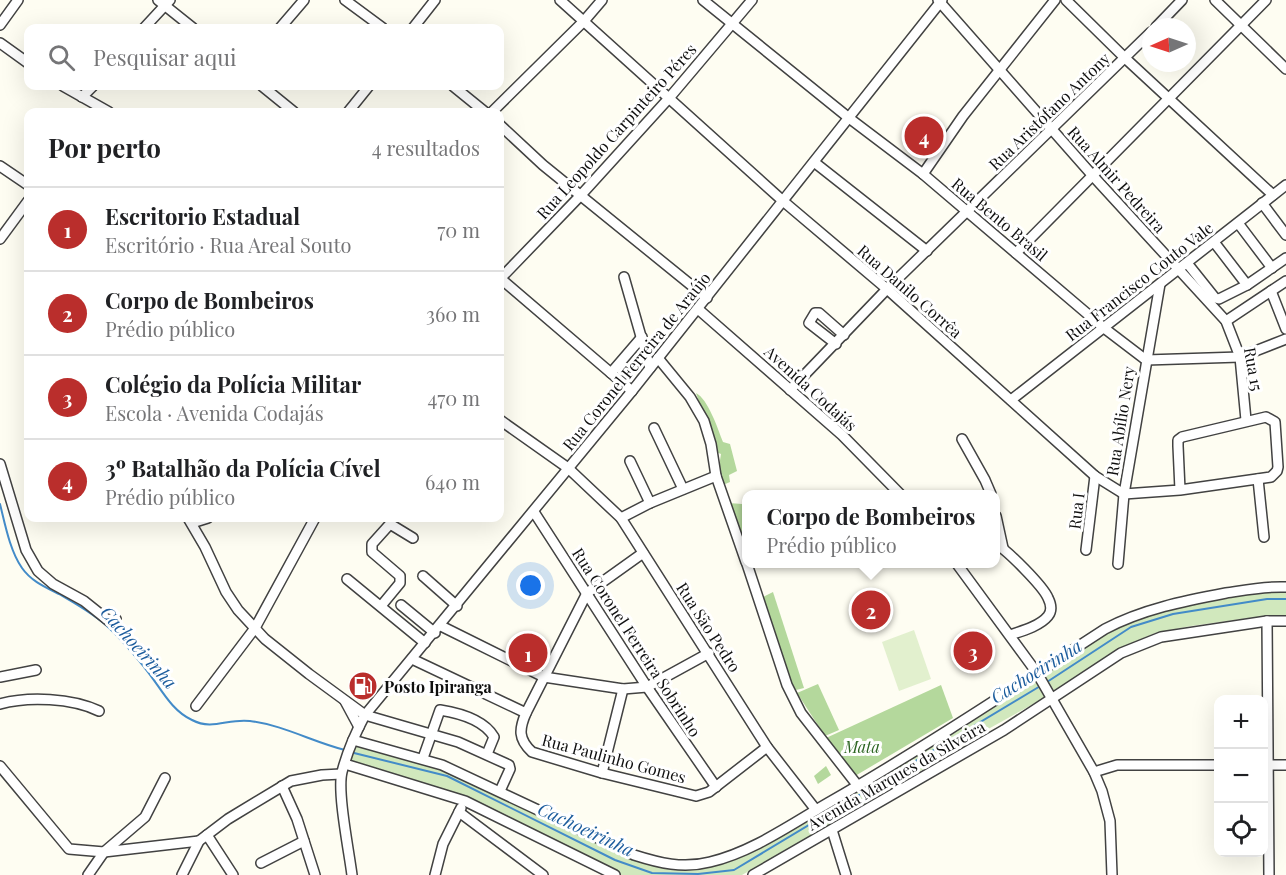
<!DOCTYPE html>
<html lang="pt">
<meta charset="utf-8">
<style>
:root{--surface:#fff;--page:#f6f6f6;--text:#202124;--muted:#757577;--line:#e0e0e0;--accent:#ba2e2c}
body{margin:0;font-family:"Playfair Display",serif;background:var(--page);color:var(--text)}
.controls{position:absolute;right:18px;bottom:18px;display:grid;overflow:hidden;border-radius:12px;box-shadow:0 6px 24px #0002}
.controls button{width:54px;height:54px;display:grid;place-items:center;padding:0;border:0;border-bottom:2px solid var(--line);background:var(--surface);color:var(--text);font:30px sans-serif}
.compass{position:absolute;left:1142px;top:18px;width:54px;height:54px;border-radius:50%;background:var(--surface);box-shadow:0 6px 24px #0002;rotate:267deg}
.you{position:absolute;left:531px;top:586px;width:21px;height:21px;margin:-15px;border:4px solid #fff;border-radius:50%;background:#1a73e8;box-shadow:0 0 0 9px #1a73e833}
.badge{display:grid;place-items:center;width:39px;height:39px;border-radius:50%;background:var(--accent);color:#fff;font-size:20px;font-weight:700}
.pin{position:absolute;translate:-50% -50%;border:3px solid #fff;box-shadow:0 2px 6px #0006}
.popup{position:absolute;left:742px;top:490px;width:258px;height:78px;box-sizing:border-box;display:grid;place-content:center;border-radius:12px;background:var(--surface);filter:drop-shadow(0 2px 4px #0005);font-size:20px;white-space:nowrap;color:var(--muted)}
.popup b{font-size:22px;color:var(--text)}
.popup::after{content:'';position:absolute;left:50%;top:100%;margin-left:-12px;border:12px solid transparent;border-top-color:var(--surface)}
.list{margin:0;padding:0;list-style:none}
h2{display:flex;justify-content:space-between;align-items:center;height:78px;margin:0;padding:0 24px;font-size:26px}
h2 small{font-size:20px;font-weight:400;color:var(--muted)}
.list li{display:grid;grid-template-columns:39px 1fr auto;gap:18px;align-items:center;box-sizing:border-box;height:84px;padding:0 24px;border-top:2px solid var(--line)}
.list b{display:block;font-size:22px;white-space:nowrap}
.list p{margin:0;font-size:20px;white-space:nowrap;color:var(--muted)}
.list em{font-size:20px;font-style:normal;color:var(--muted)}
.icon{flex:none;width:33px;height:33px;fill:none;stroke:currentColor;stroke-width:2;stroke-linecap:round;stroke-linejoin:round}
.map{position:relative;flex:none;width:1286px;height:875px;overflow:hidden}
.search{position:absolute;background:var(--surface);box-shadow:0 6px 24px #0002;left:24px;top:24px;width:480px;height:66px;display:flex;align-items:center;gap:15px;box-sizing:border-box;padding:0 21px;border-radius:12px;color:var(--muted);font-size:22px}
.panel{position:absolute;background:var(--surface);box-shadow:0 6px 24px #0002;left:24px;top:108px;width:480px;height:414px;border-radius:12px}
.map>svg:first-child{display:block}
.green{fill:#d1e8bd}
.forest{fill:#b4d89c}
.pitch{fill:#e2f0ce}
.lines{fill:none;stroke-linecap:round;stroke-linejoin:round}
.stream{stroke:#438bc8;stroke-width:2}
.minor-casing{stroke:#424242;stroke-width:12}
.minor{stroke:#fff;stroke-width:9}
.labels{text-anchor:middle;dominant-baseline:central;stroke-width:6;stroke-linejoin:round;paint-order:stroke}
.street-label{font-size:16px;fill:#0f0f0f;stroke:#fff}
.poi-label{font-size:16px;font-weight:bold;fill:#0f0f0f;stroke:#fff;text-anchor:start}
.park-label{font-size:16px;font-style:italic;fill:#2c6522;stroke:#fff}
.water-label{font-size:18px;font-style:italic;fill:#1d5d9d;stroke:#fff}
</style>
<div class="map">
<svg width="1286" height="875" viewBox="0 0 1286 875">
<rect width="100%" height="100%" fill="#fefdf2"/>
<polygon class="green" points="1267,590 1286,591 1286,617 1256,617 1191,626 1155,633 1132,643 1055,692 981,733 901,783 742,875 621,875 446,790 348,762 354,743 452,771 624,855 654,866 675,868 741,854 1125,620 1175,606"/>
<g class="forest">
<path d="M 696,393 C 708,399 718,429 723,442 L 730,444 L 737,471 L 729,475 L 730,482 L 723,485 L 718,473 L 721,454 L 716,452 Z"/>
<polygon points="729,503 742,504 746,519 746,553"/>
<polygon points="773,592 804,688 796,690 791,687 761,598"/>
<polygon points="818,684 839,730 825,736 797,693"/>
<polygon points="941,685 953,718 855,776 826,738"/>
<polygon points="826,766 831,775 818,784 814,776"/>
</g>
<polygon class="pitch" points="914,630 931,679 899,691 882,642"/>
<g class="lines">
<g class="stream">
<path d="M 0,504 C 5,524 10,551 22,568 C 31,581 45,587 59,594 C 76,604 93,613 108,627 C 121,639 133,653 144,667 C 160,686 170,710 192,720 C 213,731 228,718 250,721 C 283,725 313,742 345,750"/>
<polyline points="1047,682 1131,627 1173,614 1267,599 1286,599"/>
<polyline points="350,752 447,776 615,860 652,873 698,874 734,870 1042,685"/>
</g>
<g class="minor-casing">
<g id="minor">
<polyline points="158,0 193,28"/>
<polyline points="345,0 383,28"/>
<polyline points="560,0 783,201 887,289 1095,476 1124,494 1180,490 1271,477 1277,471 1278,467 1275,422 1266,417 1182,437 1178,440 1178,446 1180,490"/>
<polyline points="703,0 849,118 923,174 1104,328 1146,360 1240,357 1286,339"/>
<polyline points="938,0 1093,176 1226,321 1240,357 1246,420"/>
<polyline points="1066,0 1125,58 1273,195"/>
<polyline points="1215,0 1286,69"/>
<polyline points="0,25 18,0"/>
<polyline points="1156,27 1182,0"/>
<polyline points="144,28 170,0"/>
<polyline points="280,28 304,0"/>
<polyline points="413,28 435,0"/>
<polyline points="0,43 28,63"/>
<polyline points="63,86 109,112"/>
<polyline points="262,86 294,112"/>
<polyline points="453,86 485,112"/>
<polyline points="82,97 93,86"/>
<polyline points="348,112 369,86"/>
<polyline points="492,112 584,21 602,0"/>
<polyline points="500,125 543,165 707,298"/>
<polyline points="814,162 927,251"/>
<polyline points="0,166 28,185"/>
<polyline points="923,174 963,116 1055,0"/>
<polyline points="1262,203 1286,235"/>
<polyline points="1238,223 1272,268"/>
<polyline points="0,239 28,201"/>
<polyline points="1214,242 1247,285"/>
<polyline points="1016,253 1266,0"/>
<polyline points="1187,263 1215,298 1219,299 1247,285 1286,258"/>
<polyline points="624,277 650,368"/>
<polyline points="500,278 632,391"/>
<polyline points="500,279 581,195 670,97 752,0"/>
<polyline points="1271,291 1286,329"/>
<polyline points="698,309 842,435 900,494"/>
<polyline points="1226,321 1286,281"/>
<polyline points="836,344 809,323 815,313 819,313 844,335"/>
<polyline points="658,358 690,397 704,421 711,444 716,476 746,562"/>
<polyline points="611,373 642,337"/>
<polyline points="790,390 887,289 1151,32"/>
<polyline points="1011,400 1286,185"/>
<polyline points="500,420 568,468 621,518 767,747 816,810"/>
<polyline points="654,428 683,489"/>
<polyline points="962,439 985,480 991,494"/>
<polyline points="630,461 650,503"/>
<polyline points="0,464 26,550 38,571 53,584 84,601 109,621 114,622 116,619"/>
<polyline points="1258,479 1264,537"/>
<polyline points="534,512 647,687 716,787"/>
<polyline points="996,516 1003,548"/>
<polyline points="188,518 205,547 226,592 238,610 265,639 309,674 365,715 458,742 509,765 510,769 500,791"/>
<polyline points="621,518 650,503 716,476"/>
<polyline points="192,523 208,518"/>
<path d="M 996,544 C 1007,550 1043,586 1048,598 C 1051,604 1052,611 1048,616 C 1040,626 1022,631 1010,635"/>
<polyline points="1086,550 1095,476"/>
<path d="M 643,553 L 587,593 L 526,713 C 519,729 518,739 532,752 L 602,773 L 696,796 L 709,792 L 767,747"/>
<polyline points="747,564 787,685 801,713 858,786"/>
<polyline points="957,564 1037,673 1094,772 1102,791 1110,821 1112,875"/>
<polyline points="1118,564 1124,494 1160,284"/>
<polyline points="423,576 457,606"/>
<polyline points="347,579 425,643"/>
<polyline points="401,605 435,633"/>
<polyline points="381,606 400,583 400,576 372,552 372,544 390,524 413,538"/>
<polyline points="1267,621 1269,875"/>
<polyline points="441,626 544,677 623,689 647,687 709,653"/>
<polyline points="412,659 526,713"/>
<polyline points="0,677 36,670"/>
<polyline points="345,701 359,727"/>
<path d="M 0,704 C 28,696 72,698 99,711"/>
<polyline points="196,706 255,628 315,518"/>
<path d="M 353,740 L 442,765 L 634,855 C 659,863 683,869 710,862 C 752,852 790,825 828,803 C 922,749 1014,688 1105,629 C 1143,609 1184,601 1226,593 C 1246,590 1265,586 1286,587"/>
<path d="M 423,758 L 440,710 C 459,713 484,720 494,737 L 487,754"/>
<polyline points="345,764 465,801 615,875"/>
<polyline points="1264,765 1286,765"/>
<polyline points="0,766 69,849 104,852 199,841"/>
<polyline points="1094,772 1117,765 1218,765"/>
<polyline points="602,773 623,689"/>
<polyline points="282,786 297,819 315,875"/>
<polyline points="459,812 543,875"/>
<polyline points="832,830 846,875"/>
<polyline points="207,835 233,875"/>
<polyline points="261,863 304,841"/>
<polyline points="88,875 104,852 145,817 165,778"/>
<polyline points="182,875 199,841 228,819 291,781 322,775 341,774"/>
<path d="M 352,875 C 349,851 337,792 342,772 C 347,752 356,732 365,715 L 632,391 L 942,0"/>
<polyline points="435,875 443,844 461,808"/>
<polyline points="753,875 1004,730 1121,653 1161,637 1267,621 1286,621"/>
</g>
</g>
<use href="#minor" class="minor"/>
</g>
<defs>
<g id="fuel-disc" transform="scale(1.5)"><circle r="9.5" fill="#ba2e2c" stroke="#fff"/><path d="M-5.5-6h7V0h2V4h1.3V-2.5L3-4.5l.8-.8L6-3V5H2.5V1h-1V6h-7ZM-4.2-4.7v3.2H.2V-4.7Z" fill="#fff"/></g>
</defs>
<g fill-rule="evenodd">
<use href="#fuel-disc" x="363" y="686"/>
</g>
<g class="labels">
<g class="street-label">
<text transform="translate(1049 111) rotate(-44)">Rua Aristófano Antony</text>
<text transform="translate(616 131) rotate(-48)">Rua Leopoldo Carpinteiro Péres</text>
<text transform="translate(1117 179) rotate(48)">Rua Almir Pedreira</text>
<text transform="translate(1000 219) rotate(40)">Rua Bento Brasil</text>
<text transform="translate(1139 281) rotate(-38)">Rua Francisco Couto Vale</text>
<text transform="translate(910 291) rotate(41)">Rua Danilo Corrêa</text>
<text transform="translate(636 361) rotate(-51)">Rua Coronel Ferreira de Araújo</text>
<text transform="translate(1254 369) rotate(80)">Rua 15</text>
<text transform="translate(811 388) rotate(42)">Avenida Codajás</text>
<text transform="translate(1120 421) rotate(-81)">Rua Abílio Nery</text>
<text transform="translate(1076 511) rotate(-83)">Rua I</text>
<text transform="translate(709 627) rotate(57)">Rua São Pedro</text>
<text transform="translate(637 642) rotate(57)">Rua Coronel Ferreira Sobrinho</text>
<text transform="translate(614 758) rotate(15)">Rua Paulinho Gomes</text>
<text transform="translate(896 775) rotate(-30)">Avenida Marques da Silveira</text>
</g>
<g class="poi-label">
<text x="384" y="686">Posto Ipiranga</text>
</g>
<g class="park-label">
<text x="862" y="746">Mata</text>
</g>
<g class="water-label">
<text transform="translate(139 647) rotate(48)">Cachoeirinha</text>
<text transform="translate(1036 671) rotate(-32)">Cachoeirinha</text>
<text transform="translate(586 829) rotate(25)">Cachoeirinha</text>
</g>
</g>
</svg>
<div class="controls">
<button>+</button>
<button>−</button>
<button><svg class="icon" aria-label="locate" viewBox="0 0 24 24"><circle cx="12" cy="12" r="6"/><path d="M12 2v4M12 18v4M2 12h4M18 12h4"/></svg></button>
</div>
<svg class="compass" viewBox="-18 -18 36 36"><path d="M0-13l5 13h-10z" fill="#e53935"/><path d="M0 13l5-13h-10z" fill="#757577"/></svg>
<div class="you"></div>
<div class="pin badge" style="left:528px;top:653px">1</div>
<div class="pin badge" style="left:871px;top:610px">2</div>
<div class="popup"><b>Corpo de Bombeiros</b>Prédio público</div>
<div class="pin badge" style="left:973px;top:651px">3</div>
<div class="pin badge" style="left:924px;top:136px">4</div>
<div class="search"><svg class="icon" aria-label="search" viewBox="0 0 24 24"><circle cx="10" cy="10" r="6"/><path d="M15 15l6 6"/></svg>Pesquisar aqui</div>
<section class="panel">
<h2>Por perto<small>4 resultados</small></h2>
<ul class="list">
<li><span class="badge">1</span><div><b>Escritorio Estadual</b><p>Escritório · Rua Areal Souto</p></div><em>70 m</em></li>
<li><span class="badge">2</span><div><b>Corpo de Bombeiros</b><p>Prédio público</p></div><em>360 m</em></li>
<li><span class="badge">3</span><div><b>Colégio da Polícia Militar</b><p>Escola · Avenida Codajás</p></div><em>470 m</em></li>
<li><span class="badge">4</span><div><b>3º Batalhão da Polícia Cível</b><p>Prédio público</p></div><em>640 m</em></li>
</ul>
</section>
</div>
